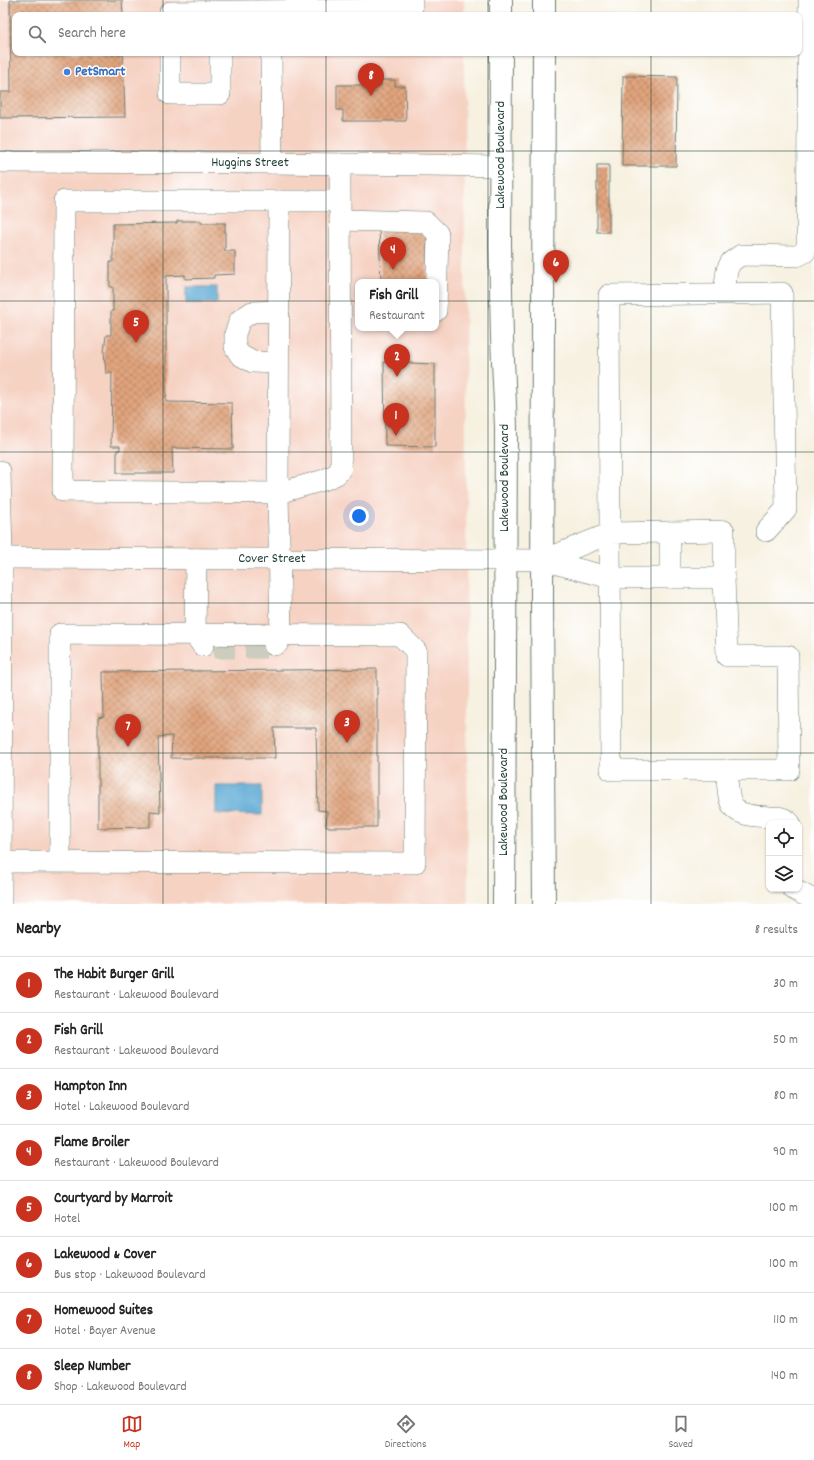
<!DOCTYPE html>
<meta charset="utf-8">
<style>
:root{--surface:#fff;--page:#f2f2f2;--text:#222;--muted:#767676;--line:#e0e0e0;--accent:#c8321e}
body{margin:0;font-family:Dekko,sans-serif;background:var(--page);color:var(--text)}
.controls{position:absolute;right:12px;bottom:12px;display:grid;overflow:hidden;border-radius:8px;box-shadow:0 1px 3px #0004}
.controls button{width:36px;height:36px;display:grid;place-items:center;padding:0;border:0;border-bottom:1px solid var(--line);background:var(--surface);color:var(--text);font:20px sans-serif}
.you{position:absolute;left:359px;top:516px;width:14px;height:14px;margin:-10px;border:3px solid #fff;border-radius:50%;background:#1a73e8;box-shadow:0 0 0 6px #1a73e833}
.badge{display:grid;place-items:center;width:26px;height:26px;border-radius:50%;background:var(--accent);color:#fff;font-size:13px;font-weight:700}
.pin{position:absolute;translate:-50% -33px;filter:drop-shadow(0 1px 2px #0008)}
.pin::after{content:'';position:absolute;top:21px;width:14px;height:12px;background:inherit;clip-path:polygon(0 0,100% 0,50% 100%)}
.popup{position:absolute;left:355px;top:279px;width:84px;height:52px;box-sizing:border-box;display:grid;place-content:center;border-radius:8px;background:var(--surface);filter:drop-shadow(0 1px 3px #0005);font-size:13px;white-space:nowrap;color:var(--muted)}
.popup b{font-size:15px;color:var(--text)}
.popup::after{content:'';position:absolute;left:50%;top:100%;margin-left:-8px;border:8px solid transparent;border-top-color:var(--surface)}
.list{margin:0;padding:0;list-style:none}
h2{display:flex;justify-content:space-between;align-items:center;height:52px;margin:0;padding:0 16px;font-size:17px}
h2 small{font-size:13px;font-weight:400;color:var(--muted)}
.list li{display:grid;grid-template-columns:26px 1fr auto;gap:12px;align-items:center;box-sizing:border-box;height:56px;padding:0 16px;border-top:1px solid var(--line)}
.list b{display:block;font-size:15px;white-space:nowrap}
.list p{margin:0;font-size:13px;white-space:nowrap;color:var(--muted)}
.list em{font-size:13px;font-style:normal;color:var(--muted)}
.icon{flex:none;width:22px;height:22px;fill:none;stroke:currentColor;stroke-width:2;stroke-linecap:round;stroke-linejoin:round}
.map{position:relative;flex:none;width:814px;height:904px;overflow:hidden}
.search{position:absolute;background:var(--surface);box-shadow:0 1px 3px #0004;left:12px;right:12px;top:12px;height:44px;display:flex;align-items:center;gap:10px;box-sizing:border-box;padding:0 14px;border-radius:8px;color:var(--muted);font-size:15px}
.sheet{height:500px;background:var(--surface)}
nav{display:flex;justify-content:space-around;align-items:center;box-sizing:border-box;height:56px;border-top:1px solid var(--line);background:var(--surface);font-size:11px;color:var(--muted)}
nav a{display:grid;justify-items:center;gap:2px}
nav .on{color:var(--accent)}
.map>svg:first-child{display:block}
.built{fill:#f6d2c3;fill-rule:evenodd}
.water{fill:#59a7d3;stroke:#3c7284}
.building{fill:url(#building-cross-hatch)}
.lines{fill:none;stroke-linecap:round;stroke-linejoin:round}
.minor-tunnel{stroke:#cccdbe;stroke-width:21;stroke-dasharray:21 10;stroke-linecap:butt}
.minor-casing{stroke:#6b7c71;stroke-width:22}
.major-casing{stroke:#6b7c71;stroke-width:24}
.minor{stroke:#fff;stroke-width:21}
.major{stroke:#fff;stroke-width:22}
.grid{fill:none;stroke:#1f3d34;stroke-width:1;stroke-opacity:0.55}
.shop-dot{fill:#3f7fe0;stroke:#fff;stroke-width:1.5}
.labels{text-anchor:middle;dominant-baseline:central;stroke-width:3;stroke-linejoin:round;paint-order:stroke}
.shop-label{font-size:14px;font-weight:bold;fill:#366cbe;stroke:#fff;text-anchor:start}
.street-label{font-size:14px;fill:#1f3d34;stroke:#fff}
</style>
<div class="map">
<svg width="814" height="904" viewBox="0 0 814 904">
<defs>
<pattern id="building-cross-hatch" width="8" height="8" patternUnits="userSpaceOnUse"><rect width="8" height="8" fill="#e1a47e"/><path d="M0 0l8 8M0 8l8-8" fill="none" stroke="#b68768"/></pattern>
</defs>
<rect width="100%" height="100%" fill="#fff"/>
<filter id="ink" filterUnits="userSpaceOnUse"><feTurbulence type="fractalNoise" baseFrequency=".025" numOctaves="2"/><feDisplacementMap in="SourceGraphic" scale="8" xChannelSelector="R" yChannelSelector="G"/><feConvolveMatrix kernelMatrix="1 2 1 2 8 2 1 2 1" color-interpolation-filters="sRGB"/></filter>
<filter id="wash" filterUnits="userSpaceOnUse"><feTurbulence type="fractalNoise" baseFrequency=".012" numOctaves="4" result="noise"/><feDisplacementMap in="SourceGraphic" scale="16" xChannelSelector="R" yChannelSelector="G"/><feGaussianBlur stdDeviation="0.9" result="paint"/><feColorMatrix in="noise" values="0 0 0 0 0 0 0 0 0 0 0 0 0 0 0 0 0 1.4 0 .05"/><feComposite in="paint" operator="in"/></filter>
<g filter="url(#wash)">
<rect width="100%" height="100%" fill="#f7f1e1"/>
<path class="built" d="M 0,0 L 464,0 L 464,15 L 15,15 L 15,53 L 464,53 L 468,904 L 0,904 ZM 358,282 L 436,282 L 436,328 L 358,328 Z"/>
<g class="water">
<rect x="186" y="287" width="31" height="16"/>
<polygon points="216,786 262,786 262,815 216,814"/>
</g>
<g id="blocks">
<g class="building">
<polygon points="10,0 122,0 123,15 15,15 15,53 123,53 125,117 0,118 0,92 11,92"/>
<polygon points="623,76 677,77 676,166 622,166"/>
<polygon points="381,80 395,80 395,86 405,86 406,121 343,121 343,110 337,110 337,85 381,85"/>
<rect x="597" y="165" width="12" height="67"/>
<polygon points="177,221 201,221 201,223 225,223 225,251 235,251 235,274 214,275 214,278 185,279 185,275 166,276 166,402 232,403 233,449 172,448 173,473 117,473 117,450 120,450 120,446 111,446 112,373 106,373 104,352 106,335 111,335 111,311 113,311 113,287 110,287 110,262 113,262 113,224 177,223"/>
<polygon points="379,228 427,230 427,282 381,282"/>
<polygon points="384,362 435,364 435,447 385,446"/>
<polygon points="377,669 377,827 326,827 327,811 318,810 316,728 274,728 275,758 171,758 172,736 158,737 160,812 150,811 150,827 98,828 98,718 104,717 103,672"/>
</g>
</g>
</g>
<g filter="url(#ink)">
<use href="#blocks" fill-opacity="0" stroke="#6b7c71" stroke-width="1"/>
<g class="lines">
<polyline class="minor-tunnel" points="214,648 269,648"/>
<g class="minor-casing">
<g id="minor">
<polyline points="170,12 412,9 412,0"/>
<polyline points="170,53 170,94 220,94 220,53"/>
<polyline points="271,53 272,163"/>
<polyline points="0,162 272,163 501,166"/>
<polyline points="340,164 340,181 341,468 337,474 324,480 278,493 63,491 64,201 340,201"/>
<polyline points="340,220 426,222 438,234 436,311"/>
<polyline points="724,293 727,270 731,262 741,255 797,256 805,252 807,245 809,0"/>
<polyline points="278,363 253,362 240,355 235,347 235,334 240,320 252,312 279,311"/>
<polyline points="0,471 2,557 1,904"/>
<polyline points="670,532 670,578"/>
<polyline points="0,558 543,560 611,578 724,578"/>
<polyline points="196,559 195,635 203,646"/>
<polyline points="543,560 611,533 724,531 724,578 727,656 788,656 789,770 611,770 609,295 782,293 786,509 766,531"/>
<polyline points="274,645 278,643 281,635 278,493 279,201"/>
<path d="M 727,770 C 728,810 730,815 770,817 C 779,817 784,817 790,823"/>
<polyline points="0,862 415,863 416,651 400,635 60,634 60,861"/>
<polyline points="793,889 814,900"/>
</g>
</g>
<g class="major-casing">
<g id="major">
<polyline points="501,15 501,0"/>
<polyline points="544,15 544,0"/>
<polyline points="501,53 500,244 502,338 506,427 504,904"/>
<polyline points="544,904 542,597 544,53"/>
</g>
</g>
<use href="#minor" class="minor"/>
<use href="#major" class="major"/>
</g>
</g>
<path class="grid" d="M 163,0 L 163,15M 326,0 L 326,15M 488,0 L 488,15M 651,0 L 651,15M 163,53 L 163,904M 326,53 L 326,904M 488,53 L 488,904M 651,53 L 651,904M 0,151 L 814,151M 0,301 L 814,301M 0,452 L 814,452M 0,603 L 814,603M 0,753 L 814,753"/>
<circle class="shop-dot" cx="67" cy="72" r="4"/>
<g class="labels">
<g class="shop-label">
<text x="75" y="72">PetSmart</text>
</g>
<g class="street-label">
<text transform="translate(501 155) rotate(-90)">Lakewood Boulevard</text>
<text x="250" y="163">Huggins Street</text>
<text transform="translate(505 478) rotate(-90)">Lakewood Boulevard</text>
<text x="272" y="559">Cover Street</text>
<text transform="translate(504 802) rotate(-90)">Lakewood Boulevard</text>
</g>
</g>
</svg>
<div class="controls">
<button><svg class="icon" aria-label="locate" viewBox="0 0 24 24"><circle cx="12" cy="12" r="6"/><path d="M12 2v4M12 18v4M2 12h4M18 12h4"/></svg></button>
<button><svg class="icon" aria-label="layers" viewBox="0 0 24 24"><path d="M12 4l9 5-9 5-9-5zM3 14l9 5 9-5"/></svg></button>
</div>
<div class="you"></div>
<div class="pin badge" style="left:396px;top:436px">1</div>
<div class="pin badge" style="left:397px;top:377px">2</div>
<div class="popup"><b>Fish Grill</b>Restaurant</div>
<div class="pin badge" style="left:347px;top:743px">3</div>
<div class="pin badge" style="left:393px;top:270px">4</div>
<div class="pin badge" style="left:136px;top:343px">5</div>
<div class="pin badge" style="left:556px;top:283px">6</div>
<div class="pin badge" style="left:128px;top:747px">7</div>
<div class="pin badge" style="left:371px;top:96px">8</div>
<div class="search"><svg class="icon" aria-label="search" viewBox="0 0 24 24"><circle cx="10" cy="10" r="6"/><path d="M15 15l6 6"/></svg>Search here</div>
</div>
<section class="sheet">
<h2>Nearby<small>8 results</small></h2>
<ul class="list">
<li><span class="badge">1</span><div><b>The Habit Burger Grill</b><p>Restaurant · Lakewood Boulevard</p></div><em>30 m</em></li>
<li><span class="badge">2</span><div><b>Fish Grill</b><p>Restaurant · Lakewood Boulevard</p></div><em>50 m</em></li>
<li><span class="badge">3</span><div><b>Hampton Inn</b><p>Hotel · Lakewood Boulevard</p></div><em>80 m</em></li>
<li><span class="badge">4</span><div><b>Flame Broiler</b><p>Restaurant · Lakewood Boulevard</p></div><em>90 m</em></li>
<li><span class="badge">5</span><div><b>Courtyard by Marroit</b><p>Hotel</p></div><em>100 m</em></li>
<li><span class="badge">6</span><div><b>Lakewood &amp; Cover</b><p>Bus stop · Lakewood Boulevard</p></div><em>100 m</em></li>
<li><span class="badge">7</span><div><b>Homewood Suites</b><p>Hotel · Bayer Avenue</p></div><em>110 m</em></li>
<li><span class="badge">8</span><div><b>Sleep Number</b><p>Shop · Lakewood Boulevard</p></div><em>140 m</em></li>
</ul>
</section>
<nav>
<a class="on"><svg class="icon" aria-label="map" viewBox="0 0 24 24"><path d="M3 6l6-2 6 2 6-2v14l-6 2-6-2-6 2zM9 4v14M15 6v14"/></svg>Map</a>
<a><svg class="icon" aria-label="directions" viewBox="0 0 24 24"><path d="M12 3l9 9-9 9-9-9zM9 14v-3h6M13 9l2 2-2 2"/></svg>Directions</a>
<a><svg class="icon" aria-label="saved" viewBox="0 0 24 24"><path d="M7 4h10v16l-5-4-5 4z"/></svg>Saved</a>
</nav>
